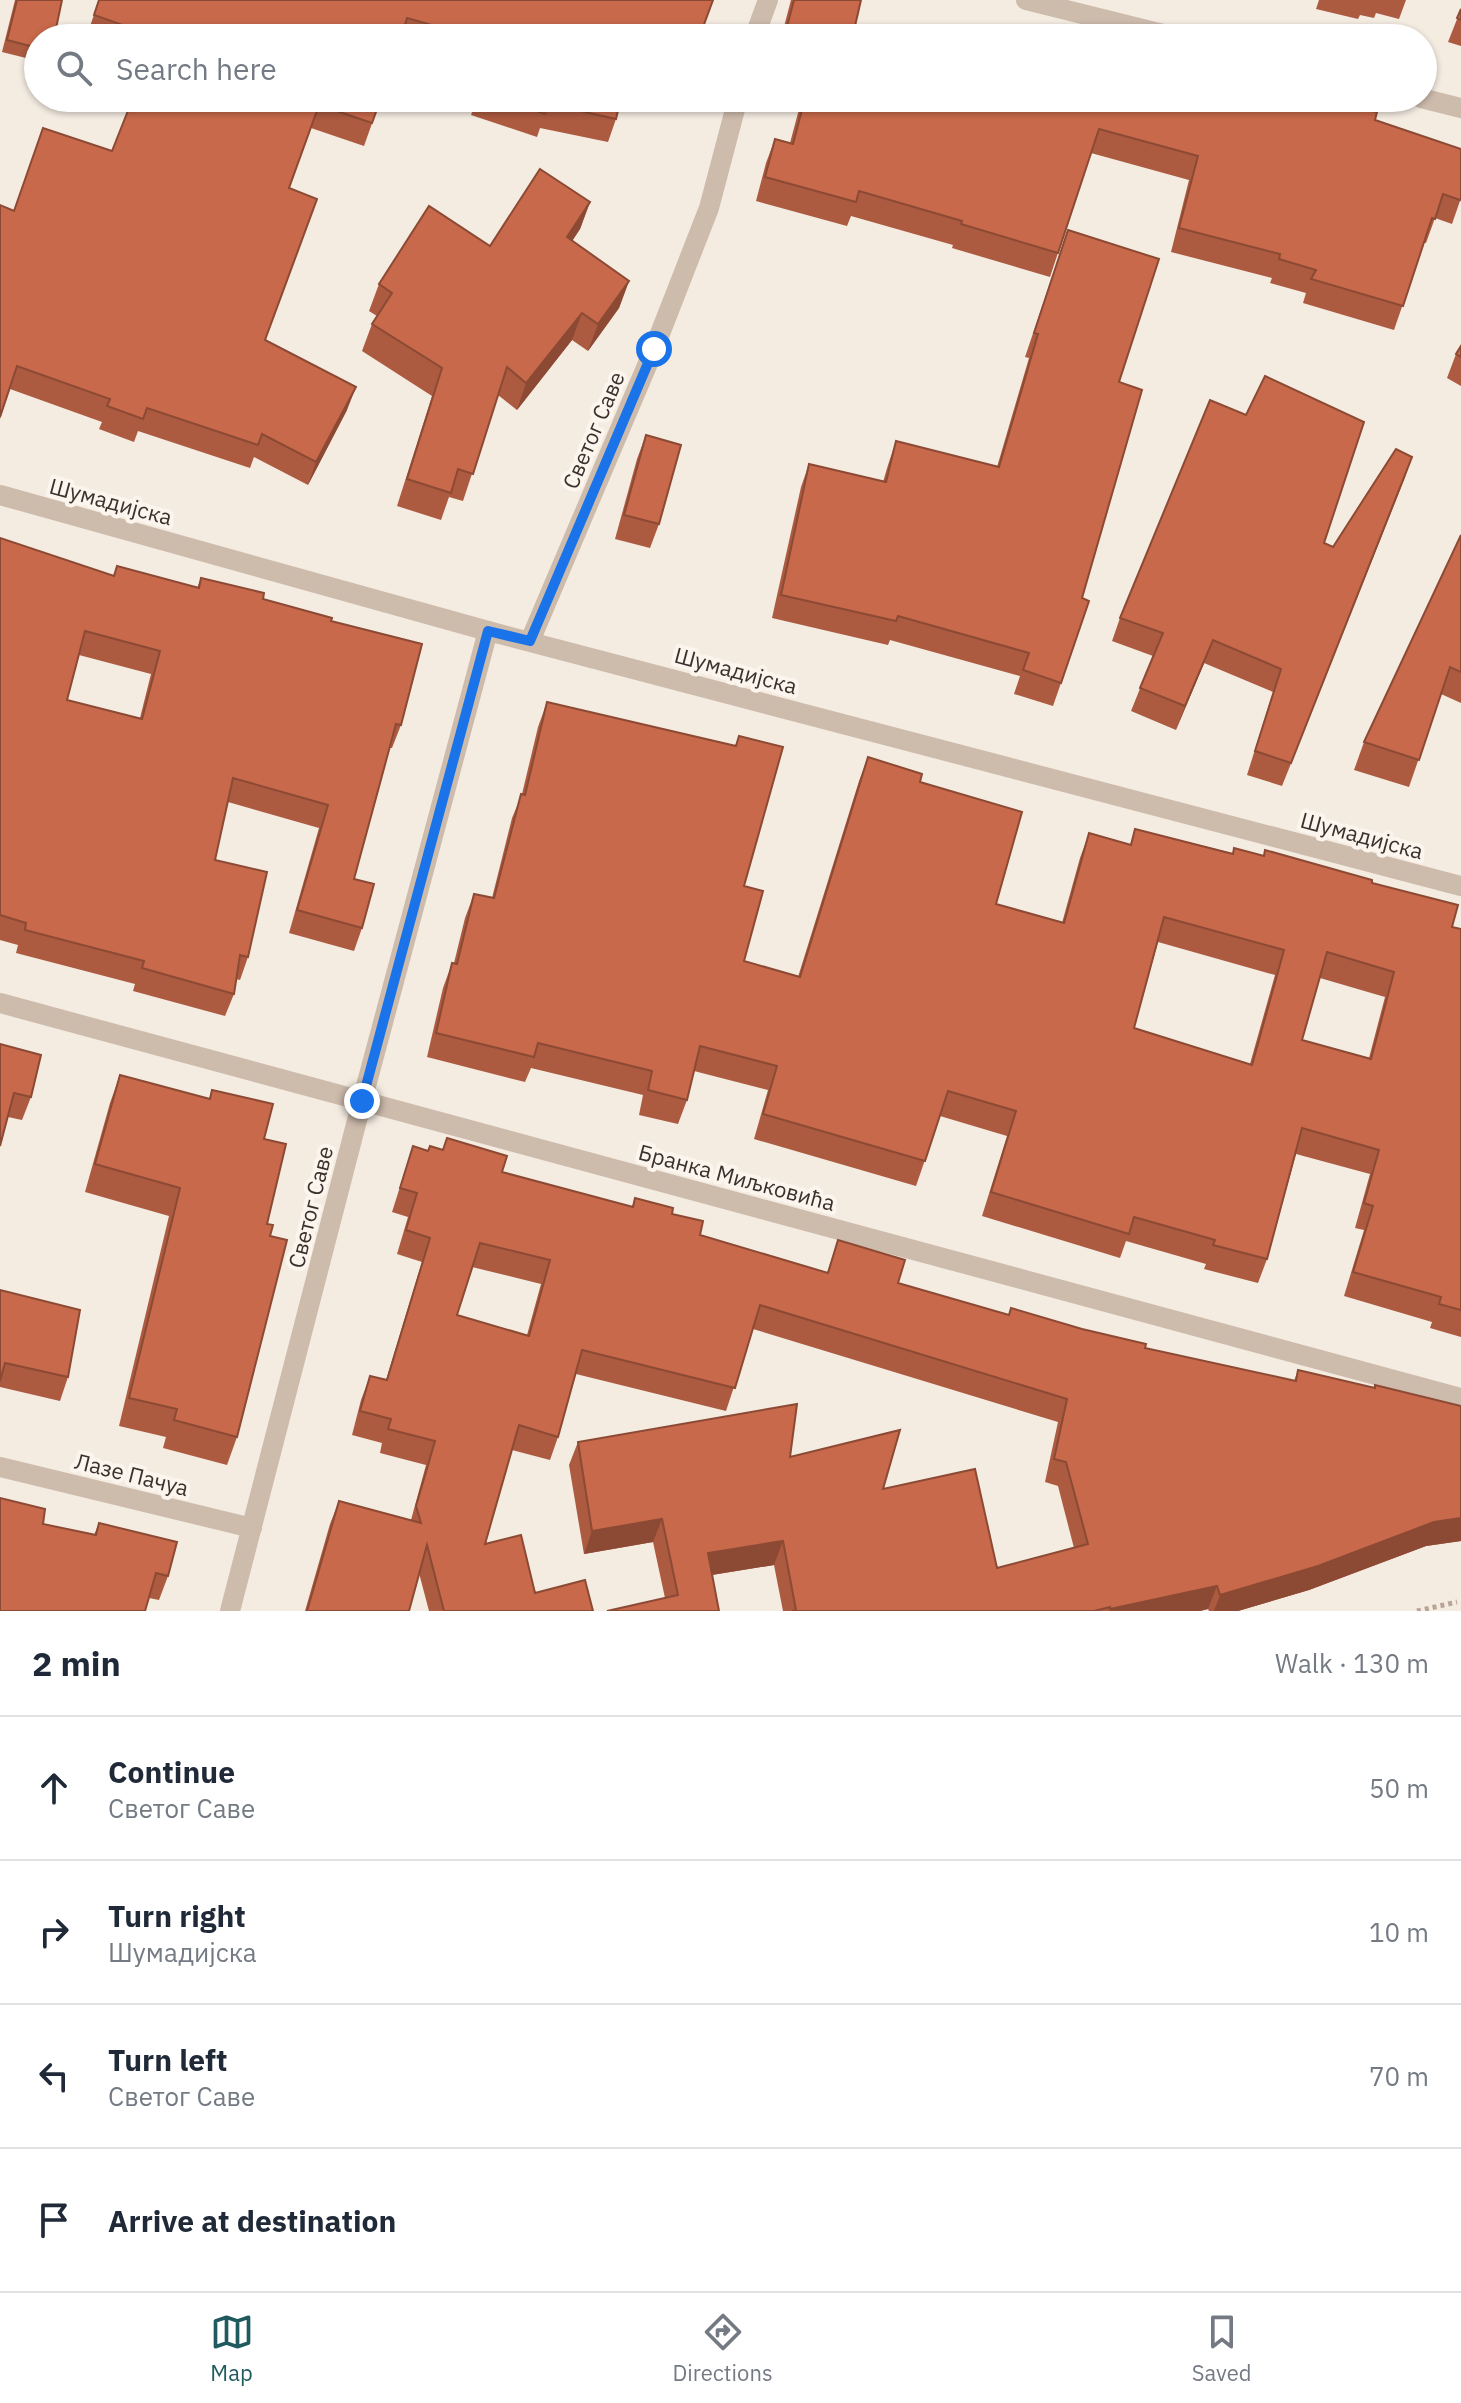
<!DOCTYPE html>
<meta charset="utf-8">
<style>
:root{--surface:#fff;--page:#f6f6f7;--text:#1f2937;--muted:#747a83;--line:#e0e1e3;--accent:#1f5a5e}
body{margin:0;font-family:"IBM Plex Sans",sans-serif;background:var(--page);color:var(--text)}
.stop{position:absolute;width:24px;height:24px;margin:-18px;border:6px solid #1a73e8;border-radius:50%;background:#fff}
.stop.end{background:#1a73e8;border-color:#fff;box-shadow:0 2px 8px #0008}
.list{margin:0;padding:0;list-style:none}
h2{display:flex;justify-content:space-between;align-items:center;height:104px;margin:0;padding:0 32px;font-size:34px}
h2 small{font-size:26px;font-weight:400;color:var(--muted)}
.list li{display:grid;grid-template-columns:52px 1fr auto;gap:24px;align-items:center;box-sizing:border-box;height:144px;padding:0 32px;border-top:2px solid var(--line)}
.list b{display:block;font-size:30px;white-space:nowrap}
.list p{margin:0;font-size:26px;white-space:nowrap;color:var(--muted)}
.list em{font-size:26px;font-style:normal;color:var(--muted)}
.icon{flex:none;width:44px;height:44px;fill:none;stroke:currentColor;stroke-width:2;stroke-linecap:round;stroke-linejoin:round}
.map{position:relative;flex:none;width:1461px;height:1611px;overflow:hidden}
.search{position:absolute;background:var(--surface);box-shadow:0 2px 6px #0004;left:24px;right:24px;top:24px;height:88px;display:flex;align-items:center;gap:20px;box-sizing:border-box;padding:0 28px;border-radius:44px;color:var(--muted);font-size:30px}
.sheet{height:680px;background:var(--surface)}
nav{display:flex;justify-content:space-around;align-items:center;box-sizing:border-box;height:112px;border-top:2px solid var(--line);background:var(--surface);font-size:22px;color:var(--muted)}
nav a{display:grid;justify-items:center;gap:4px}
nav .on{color:var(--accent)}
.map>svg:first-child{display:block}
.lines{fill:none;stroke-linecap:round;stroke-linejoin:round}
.path{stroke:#b9a596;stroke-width:5;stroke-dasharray:4 4;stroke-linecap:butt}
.minor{stroke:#cdbbac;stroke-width:20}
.tertiary{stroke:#cdbbac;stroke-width:20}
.wall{fill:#ac5a40;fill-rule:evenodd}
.shaded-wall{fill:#8c4a34}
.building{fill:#c8694b;stroke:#8c4a34;stroke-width:2;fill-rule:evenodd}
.route{stroke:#1a73e8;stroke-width:10}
.labels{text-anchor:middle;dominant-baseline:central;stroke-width:8;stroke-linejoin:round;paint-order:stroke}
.street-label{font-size:22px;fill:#3b302b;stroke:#fbf5ee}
</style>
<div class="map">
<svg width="1461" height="1611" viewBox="0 0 1461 1611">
<rect width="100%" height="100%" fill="#f4ebe1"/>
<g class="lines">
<polyline class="path" points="1417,1611 1457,1602"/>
<g class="minor">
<polyline points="1026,0 1179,38"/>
<polyline points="754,38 768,0"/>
<polyline points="1421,98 1461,108"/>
<polyline points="530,641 654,349 709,208 738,98"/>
<polyline points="0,1003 1461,1398"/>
<polyline points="0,1467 252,1528"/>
<polyline points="230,1611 362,1101 488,631"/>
</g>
<polyline class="tertiary" points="0,495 488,631 1461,886"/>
</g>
<g class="wall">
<polygon points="15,0 62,0 38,38 38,61 2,52"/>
<polygon points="99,0 713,0 699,38 86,38"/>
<polygon points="791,0 861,0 855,26 901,38 781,38"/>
<polygon points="1319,0 1406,0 1399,19 1376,13 1374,18 1360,15 1358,19 1316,9"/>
<polygon points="1461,9 1461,46 1448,42"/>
<polygon points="133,98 381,98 364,146 311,128 289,188 265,340 347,410 308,485 254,457 250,468 138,431 134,442 99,429 102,422 10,389 0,419 0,205 14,210 112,151"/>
<polygon points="477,98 648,98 644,109 620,101 616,119 608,142 540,128 537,137 471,115"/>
<polygon points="802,98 1316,98 1375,120 1461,198 1452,224 1435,218 1426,243 1424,243 1394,330 1303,303 1306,293 1270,283 1272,278 1171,252 1189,180 1091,153 1050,277 952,248 953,245 851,216 847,226 756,201 766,163 775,139 790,143"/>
<polygon points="590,202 580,229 572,241 629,281 619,308 588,351 572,340 517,410 498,395 463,501 449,497 441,520 397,506 432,396 362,351 372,324 377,316 369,311 379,284 490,246"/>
<polygon points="1068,230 1119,382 1082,598 1061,683 1053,706 1014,694 1020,676 890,640 888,645 772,618 801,487 809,464 883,482 888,465 896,441 997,467 1029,358 1025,357"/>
<polygon points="1461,346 1461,386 1447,378 1456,354"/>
<polygon points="646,435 659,524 650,548 615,539 637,459"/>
<polygon points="1412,457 1282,786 1247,775 1273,692 1204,663 1176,730 1131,711 1153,656 1112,641 1120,618 1324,543 1333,547"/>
<polygon points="1461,535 1461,703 1441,694 1409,787 1354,770 1364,742"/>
<path d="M 0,538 L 113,576 L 117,566 L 197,588 L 201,578 L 331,621 L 401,725 L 392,748 L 390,748 L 354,879 L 362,928 L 354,951 L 289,933 L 319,828 L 228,802 L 215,860 L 248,957 L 240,980 L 236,979 L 234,994 L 225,1016 L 133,991 L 135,984 L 16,953 L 18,945 L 0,940 ZM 79,655 L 151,674 L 140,718 L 67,700 Z"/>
<path d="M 547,702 L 735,746 L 739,736 L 744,886 L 744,961 L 798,977 L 859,781 L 868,757 L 920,782 L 996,904 L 1062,923 L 1080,858 L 1089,833 L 1130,845 L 1135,829 L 1232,853 L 1263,856 L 1265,850 L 1372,883 L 1452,927 L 1461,929 L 1461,1337 L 1430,1328 L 1432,1322 L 1344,1296 L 1364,1230 L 1355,1228 L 1370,1174 L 1296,1154 L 1267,1259 L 1258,1283 L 1204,1269 L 1206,1264 L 1126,1241 L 1120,1258 L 982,1216 L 1007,1136 L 940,1116 L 916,1186 L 754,1139 L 768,1090 L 694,1071 L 687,1100 L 678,1124 L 639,1115 L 643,1095 L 531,1068 L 525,1082 L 427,1057 L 443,988 L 452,963 L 454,963 L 465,918 L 474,894 L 492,898 L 512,818 L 522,794 L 538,727 ZM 1158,942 L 1275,975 L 1250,1064 L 1134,1028 ZM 1320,978 L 1385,997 L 1369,1058 L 1302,1040 Z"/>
<polygon points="0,1044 31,1097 22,1120 8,1117"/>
<polygon points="120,1075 209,1099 212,1090 264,1139 267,1224 237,1437 227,1465 163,1448 166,1437 119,1426 169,1216 85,1192 110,1103"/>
<path d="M 413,1146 L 502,1172 L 632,1207 L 635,1198 L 672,1214 L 700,1235 L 827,1273 L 838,1240 L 898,1283 L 1008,1315 L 1145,1348 L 1294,1381 L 1298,1370 L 1374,1388 L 1375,1385 L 1461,1406 L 1461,1541 L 1426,1546 L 1309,1590 L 1238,1611 L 1209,1611 L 1208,1609 L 1200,1611 L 783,1611 L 774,1565 L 712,1575 L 719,1611 L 665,1598 L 653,1542 L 584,1554 L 569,1465 L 578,1442 L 790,1457 L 883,1489 L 997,1568 L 1074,1548 L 1058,1486 L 1045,1482 L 1058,1422 L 753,1329 L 726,1411 L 576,1374 L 558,1437 L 550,1460 L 512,1450 L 485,1544 L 535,1593 L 593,1611 L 429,1611 L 419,1573 L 409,1611 L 305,1611 L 330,1524 L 339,1501 L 411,1520 L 426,1465 L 380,1453 L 382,1443 L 352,1435 L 361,1400 L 370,1376 L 386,1380 L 422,1262 L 397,1254 L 408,1217 L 392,1212 ZM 472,1267 L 541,1284 L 527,1335 L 457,1315 Z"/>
<polygon points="0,1290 68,1377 60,1401 0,1387"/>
<polygon points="99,1523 168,1576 159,1600 149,1598 43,1524 94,1535"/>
</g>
<g class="shaded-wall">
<polygon points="590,202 580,229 557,264 567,237"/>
<polygon points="629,281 619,308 588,351 598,324"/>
<polygon points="582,313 572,340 517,410 526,383"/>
<polygon points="356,387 347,410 308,485 316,462"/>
<polygon points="1412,457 1404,480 1282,786 1291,763"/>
<polygon points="1213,640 1204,663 1176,730 1185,706"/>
<polygon points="1461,1518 1461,1541 1426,1546 1309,1590 1238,1611 1214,1611 1220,1595 1434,1522"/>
<polygon points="662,1519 653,1542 584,1554 592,1531"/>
<polygon points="783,1541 774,1565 699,1577 708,1553"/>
<polygon points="1217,1586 1208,1609 1200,1611 1110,1611 1110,1609"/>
</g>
<g class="building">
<polygon points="17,0 62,0 54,38 38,38 38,48 7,40"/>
<polygon points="99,0 713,0 699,38 477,38 407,18 401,38 150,38 151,35 94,15"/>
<polygon points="794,0 861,0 855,26 901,38 784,38"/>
<polygon points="1461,9 1461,20 1457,18"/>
<polygon points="1006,32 1027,38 1004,38"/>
<polygon points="133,98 381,98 372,123 319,105 289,188 317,199 265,340 356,387 316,462 262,434 258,445 147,408 143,419 107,406 110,399 17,366 0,417 0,205 14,211 43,128 112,151"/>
<polygon points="499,98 621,98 616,119 549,104 545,114"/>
<polygon points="805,98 1316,98 1377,112 1375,120 1461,149 1461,198 1460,200 1443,194 1435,219 1432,218 1403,306 1311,279 1316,270 1279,259 1280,254 1179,228 1198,156 1099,129 1058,253 961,224 962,221 859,191 856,202 765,177 775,139 793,144"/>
<polygon points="540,169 590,202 567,237 629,281 598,324 582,313 526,383 507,367 473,474 458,469 451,493 407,479 442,368 372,324 392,293 379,284 429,206 490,246"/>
<polygon points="1068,230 1159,259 1119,382 1142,390 1082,598 1089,601 1061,683 1023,670 1029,653 898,616 896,621 781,595 809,464 886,482 896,441 999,467 1038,334 1034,333"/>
<polygon points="1461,346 1461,357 1456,354"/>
<polygon points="1265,376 1364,422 1324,543 1333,547 1396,449 1412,457 1291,763 1255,751 1281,669 1213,640 1185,706 1140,688 1163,633 1120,618 1210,400 1246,415"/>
<polygon points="646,435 681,445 659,524 624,515"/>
<polygon points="1461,535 1461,672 1450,667 1419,760 1364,742"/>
<path d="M 0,538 L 114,576 L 117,566 L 199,588 L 201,578 L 264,593 L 263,599 L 332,618 L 331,621 L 422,644 L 401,725 L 396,724 L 354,879 L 374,884 L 362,928 L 297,910 L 328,805 L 233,778 L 215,860 L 267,872 L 248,957 L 240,955 L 234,994 L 142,968 L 144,961 L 25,930 L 26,923 L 0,915 ZM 85,631 L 160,651 L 142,719 L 67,700 Z"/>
<path d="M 547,702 L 736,746 L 739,736 L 783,747 L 744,886 L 763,891 L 744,961 L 800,977 L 868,757 L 922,774 L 920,782 L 1022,812 L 996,904 L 1064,923 L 1089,833 L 1131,845 L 1135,829 L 1233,854 L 1234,848 L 1264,856 L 1265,850 L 1372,880 L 1372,883 L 1458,905 L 1452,927 L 1461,929 L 1461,1310 L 1439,1304 L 1441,1297 L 1353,1272 L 1373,1206 L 1364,1203 L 1379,1150 L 1302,1128 L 1267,1259 L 1213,1245 L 1215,1240 L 1134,1217 L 1129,1234 L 991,1192 L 1016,1111 L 948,1091 L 925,1161 L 763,1114 L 777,1066 L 700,1046 L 687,1100 L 648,1090 L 652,1071 L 538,1043 L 534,1057 L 436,1033 L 452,963 L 457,964 L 474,894 L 494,898 L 521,794 L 525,795 ZM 1164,917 L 1284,950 L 1252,1065 L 1134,1028 ZM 1327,952 L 1394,972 L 1371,1059 L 1302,1040 Z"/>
<polygon points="0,1044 41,1055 31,1097 14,1093 0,1146"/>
<polygon points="120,1075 210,1099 212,1090 273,1104 264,1139 286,1144 267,1224 273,1225 270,1236 287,1240 237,1437 174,1420 177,1409 129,1398 180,1188 95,1164"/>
<path d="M 447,1138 L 507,1156 L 502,1172 L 633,1207 L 635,1198 L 673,1208 L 672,1214 L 703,1221 L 700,1235 L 828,1273 L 838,1240 L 905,1260 L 898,1283 L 1009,1315 L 1011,1308 L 1082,1329 L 1146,1344 L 1145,1348 L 1296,1381 L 1298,1370 L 1375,1388 L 1375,1385 L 1461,1406 L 1461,1518 L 1434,1522 L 1318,1566 L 1220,1595 L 1217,1586 L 1110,1609 L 1110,1607 L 1094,1611 L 792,1611 L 796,1610 L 783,1541 L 708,1553 L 719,1611 L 607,1611 L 678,1595 L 662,1519 L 592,1531 L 578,1442 L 797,1404 L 790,1457 L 900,1430 L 883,1489 L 975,1469 L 997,1568 L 1088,1544 L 1066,1462 L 1054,1459 L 1067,1399 L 760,1305 L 735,1388 L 582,1350 L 558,1437 L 519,1425 L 485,1544 L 521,1535 L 535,1593 L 585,1580 L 593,1611 L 444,1611 L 427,1545 L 409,1611 L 307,1611 L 339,1501 L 421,1523 L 416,1506 L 435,1441 L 388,1429 L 391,1419 L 360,1411 L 370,1376 L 387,1380 L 430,1238 L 406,1230 L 417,1193 L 400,1188 L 413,1146 L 428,1151 L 430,1146 L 443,1150 ZM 480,1243 L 550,1260 L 529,1336 L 457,1315 Z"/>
<polygon points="0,1290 80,1310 68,1377 5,1363 0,1381"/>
<polygon points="0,1498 45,1509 43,1524 96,1535 99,1523 177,1542 168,1576 156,1573 145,1611 0,1611"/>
</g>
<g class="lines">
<polyline class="route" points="362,1101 488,631 530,641 654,349"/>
</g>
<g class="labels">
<g class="street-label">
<text transform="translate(593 430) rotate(-67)">Светог Саве</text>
<text transform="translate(111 501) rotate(15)">Шумадијска</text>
<text transform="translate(736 670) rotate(15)">Шумадијска</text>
<text transform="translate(1362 835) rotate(15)">Шумадијска</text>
<text transform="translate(737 1177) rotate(15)">Бранка Миљковића</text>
<text transform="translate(310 1207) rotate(-76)">Светог Саве</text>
<text transform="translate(132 1474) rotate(14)">Лазе Пачуа</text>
</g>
</g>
</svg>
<div class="stop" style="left:654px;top:349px"></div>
<div class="stop end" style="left:362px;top:1101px"></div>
<div class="search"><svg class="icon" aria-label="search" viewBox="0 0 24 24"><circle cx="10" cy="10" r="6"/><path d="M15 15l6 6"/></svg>Search here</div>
</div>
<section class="sheet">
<h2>2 min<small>Walk · 130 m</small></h2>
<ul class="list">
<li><svg class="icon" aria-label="ahead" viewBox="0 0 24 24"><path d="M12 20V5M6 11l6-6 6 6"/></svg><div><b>Continue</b><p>Светог Саве</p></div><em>50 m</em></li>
<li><svg class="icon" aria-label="right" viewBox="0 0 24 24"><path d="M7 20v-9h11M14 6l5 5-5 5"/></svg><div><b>Turn right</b><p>Шумадијска</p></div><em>10 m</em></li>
<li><svg class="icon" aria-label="left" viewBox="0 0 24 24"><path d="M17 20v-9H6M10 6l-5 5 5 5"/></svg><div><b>Turn left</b><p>Светог Саве</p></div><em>70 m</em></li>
<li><svg class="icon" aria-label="arrive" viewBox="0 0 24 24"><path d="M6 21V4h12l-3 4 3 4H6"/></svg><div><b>Arrive at destination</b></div></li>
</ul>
</section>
<nav>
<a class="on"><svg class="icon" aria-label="map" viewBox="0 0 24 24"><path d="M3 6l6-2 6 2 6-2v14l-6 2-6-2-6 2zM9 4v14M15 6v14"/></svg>Map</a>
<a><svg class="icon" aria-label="directions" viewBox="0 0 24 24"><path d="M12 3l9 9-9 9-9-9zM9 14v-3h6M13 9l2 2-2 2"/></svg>Directions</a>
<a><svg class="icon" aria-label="saved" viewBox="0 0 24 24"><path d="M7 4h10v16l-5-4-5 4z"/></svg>Saved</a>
</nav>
